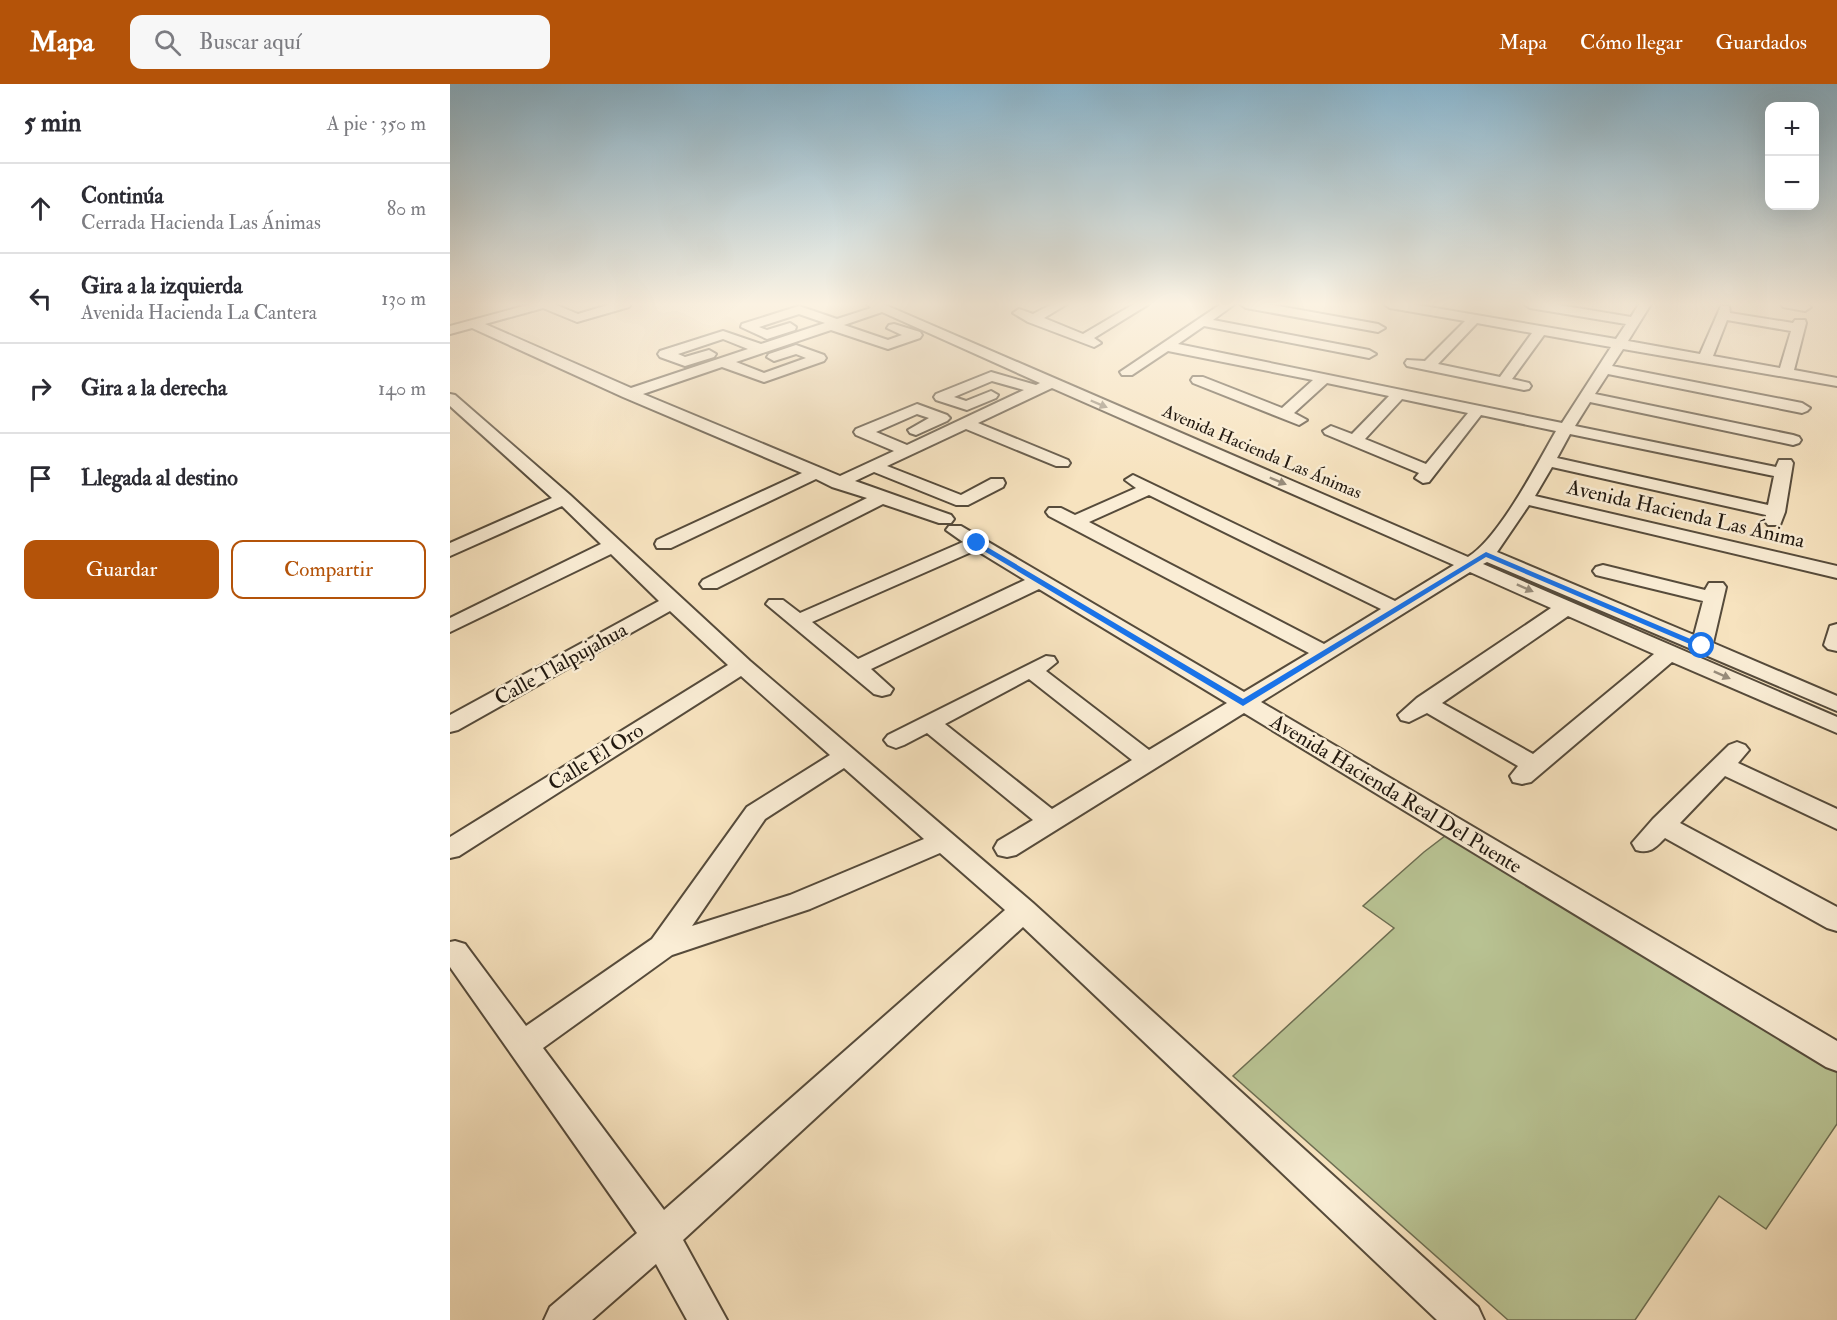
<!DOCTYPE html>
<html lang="es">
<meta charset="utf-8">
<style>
:root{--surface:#fff;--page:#f7f7f7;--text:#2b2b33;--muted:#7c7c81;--line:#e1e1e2;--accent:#b45309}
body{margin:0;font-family:"IM FELL Double Pica",serif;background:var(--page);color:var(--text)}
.controls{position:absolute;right:18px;top:18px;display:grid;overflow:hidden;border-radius:12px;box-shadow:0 6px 24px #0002}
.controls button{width:54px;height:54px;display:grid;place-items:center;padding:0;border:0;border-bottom:2px solid var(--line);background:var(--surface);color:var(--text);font:30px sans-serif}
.stop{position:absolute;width:18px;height:18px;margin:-14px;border:4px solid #1a73e8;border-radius:50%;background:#fff}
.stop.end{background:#1a73e8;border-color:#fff;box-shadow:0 2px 6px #0008}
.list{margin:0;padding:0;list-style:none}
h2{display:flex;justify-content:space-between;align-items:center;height:78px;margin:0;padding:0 24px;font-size:26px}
h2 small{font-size:20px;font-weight:400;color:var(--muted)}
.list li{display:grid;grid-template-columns:39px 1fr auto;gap:18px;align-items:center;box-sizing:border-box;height:90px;padding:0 24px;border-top:2px solid var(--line)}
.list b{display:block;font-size:22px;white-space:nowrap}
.list p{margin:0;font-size:20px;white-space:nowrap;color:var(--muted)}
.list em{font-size:20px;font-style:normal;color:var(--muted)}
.actions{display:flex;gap:12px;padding:18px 24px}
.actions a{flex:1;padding:14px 0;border:2px solid var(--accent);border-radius:12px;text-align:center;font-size:21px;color:var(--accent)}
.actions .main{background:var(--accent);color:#fff}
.icon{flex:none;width:33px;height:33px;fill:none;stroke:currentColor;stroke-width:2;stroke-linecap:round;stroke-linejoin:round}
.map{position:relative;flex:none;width:1387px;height:1236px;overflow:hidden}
header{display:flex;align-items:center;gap:36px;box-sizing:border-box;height:84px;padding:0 30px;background:var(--accent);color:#fff}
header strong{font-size:28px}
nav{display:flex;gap:33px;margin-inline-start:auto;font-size:21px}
.search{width:420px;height:54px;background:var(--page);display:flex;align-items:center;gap:15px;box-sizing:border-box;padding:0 21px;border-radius:12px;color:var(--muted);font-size:22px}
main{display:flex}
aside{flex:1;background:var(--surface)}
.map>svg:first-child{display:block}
.green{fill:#b9c494;stroke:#6d6e52;stroke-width:1.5}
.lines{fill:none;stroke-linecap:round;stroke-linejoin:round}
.minor-casing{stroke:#564b3b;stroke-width:4}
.minor{fill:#faedd5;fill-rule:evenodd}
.oneway{fill:#988d7c}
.route{fill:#1a73e8}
.labels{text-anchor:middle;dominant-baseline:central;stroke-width:5;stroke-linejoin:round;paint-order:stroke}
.far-street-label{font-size:18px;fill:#21180f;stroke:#faedd5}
.street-label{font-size:21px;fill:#21180f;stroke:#faedd5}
</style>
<header>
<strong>Mapa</strong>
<div class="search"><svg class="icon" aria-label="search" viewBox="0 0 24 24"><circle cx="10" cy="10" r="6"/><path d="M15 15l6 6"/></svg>Buscar aquí</div>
<nav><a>Mapa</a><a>Cómo llegar</a><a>Guardados</a></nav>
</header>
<main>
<aside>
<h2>5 min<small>A pie · 350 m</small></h2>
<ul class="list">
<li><svg class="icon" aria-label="ahead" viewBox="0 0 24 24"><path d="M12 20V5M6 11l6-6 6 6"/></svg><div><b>Continúa</b><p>Cerrada Hacienda Las Ánimas</p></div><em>80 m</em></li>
<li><svg class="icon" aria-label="left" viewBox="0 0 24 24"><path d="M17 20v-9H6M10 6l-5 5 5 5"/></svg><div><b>Gira a la izquierda</b><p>Avenida Hacienda La Cantera</p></div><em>130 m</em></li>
<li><svg class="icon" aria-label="right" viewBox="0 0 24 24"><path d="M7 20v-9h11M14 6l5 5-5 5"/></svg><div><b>Gira a la derecha</b></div><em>140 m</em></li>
<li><svg class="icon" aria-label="arrive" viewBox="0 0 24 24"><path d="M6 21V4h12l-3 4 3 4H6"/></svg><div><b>Llegada al destino</b></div></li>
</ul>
<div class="actions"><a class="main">Guardar</a><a>Compartir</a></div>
</aside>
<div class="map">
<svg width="1387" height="1236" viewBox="0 0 1387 1236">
<rect width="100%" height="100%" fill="#f7e3bf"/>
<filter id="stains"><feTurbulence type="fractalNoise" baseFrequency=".00333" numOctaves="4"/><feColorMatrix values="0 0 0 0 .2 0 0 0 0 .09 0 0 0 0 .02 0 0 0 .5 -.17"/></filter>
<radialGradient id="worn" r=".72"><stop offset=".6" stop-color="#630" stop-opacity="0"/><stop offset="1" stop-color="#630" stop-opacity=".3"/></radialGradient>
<polygon class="green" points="999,749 1387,981 1387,1040 1316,1145 1269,1112 1185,1236 1058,1236 783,992 944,844 913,822 974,768"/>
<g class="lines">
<g class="minor-casing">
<g id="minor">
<path d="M 81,220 L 104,220 L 128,230 L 161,220 L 181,220 L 179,223 L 127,238 L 93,224 L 35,240 L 181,304 L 298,265 L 273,255 L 228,270 L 235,273 L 259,266 L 266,270 L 264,273 L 235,282 L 210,273 L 208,270 L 210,267 L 273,247 L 311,260 L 375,239 L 349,230 L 309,243 L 317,246 L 340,239 L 346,243 L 345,246 L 317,255 L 291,243 L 292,240 L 349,222 L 387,235 L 421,224 L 417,220 L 433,220 L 1018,473 C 1049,454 1087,380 1106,347 L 1031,331 L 979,398 L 973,399 L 965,394 L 969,389 L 875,350 L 873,347 L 881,342 L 902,350 L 939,312 L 877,299 L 844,329 L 857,336 L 849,341 L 743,299 L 741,296 L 743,293 L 753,293 L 832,324 L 863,296 L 718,267 L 682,291 L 672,291 L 670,288 L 771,220 L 785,220 L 763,236 L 919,266 L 926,270 L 919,274 L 754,242 L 728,260 L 1112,339 L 1161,263 L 1094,251 L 1062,295 L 1079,299 L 1081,302 L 1079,305 L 1074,306 L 957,282 L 955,279 L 957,276 L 975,277 L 1015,237 L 940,224 L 934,220 L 962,220 L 1166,255 L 1176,240 L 1080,224 L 1074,220 L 1103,220 L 1181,233 L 1189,220 L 1201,220 L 1178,257 L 1250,270 L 1271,222 L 1279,222 L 1280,229 L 1343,239 L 1345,236 L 1355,236 L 1356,239 L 1344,286 L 1387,294 L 1387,302 L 1173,265 L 1162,282 L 1352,319 L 1360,324 L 1357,327 L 1352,329 L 1158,290 L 1145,310 L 1343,351 L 1349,353 L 1351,356 L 1349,359 L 1343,361 L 1140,318 L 1125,342 L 1326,383 L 1329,376 L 1341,376 L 1343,379 L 1335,428 L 1330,441 L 1318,441 L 1315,437 L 1316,431 L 1102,383 L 1085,412 L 1387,482 L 1387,494 L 1079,421 L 1047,468 L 1244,551 L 1253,517 L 1146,491 L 1143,487 L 1146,483 L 1153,481 L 1255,506 L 1259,499 L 1273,499 L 1276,503 L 1263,559 L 1387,612 L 1387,627 L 1037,478 L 1033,480 L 1387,633 L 1387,649 L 1222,578 L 1081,698 L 1072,700 L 1063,698 L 1060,692 L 1068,682 L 977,629 L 959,638 L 951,636 L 948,631 L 967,614 L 1101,524 L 1020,488 L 811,618 L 1387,957 L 1387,987 L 1376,983 L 794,629 L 566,771 L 557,773 L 548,771 L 544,764 L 548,757 L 583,736 L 477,649 L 454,661 L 446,664 L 438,661 L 434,656 L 438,651 L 596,572 L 604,573 L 607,578 L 596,587 L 699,666 L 777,619 L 589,505 L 421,585 L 443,605 L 440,610 L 432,612 L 424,610 L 316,520 L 319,516 L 333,516 L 350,529 L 513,458 L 496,446 L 499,442 L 511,442 L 794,608 L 859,569 L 599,432 L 596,428 L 599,424 L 611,424 L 625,431 L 686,404 L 675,396 L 683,391 L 945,517 L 1004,481 L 602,304 L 528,339 L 618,376 L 620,379 L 618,382 L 606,382 L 516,345 L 437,382 L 511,411 L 541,395 L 553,395 L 555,399 L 553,403 L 518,421 L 506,421 L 424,388 L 405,397 L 501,431 L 504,435 L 501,439 L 489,439 L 433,420 L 267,504 L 253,504 L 250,500 L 253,496 L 417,414 L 382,403 L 366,395 L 221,464 L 207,464 L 205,460 L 207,456 L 352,389 L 173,313 L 22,244 L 0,250 L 0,242 ZM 432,228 L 590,299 L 586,301 L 541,288 L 486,310 L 484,313 L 486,316 L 517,326 L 546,314 L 548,311 L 541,307 L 516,317 L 504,313 L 542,297 L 574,306 L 457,361 L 426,348 L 467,330 L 479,334 L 458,346 L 460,349 L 466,351 L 497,337 L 500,334 L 497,331 L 467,320 L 406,345 L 404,348 L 406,351 L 444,367 L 390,392 L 193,310 L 272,283 L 314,298 L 374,277 L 376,274 L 374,271 L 346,261 L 319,270 L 317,273 L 324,277 L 346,270 L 356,274 L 314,289 L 286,278 L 381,246 L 438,265 L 470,254 L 472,251 L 470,248 L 444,240 L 439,241 L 437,244 L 452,251 L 438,256 L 394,241 ZM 1277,236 L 1341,247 L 1330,284 L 1263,272 ZM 1027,239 L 1082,249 L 1050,293 L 988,280 ZM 952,315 L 1018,329 L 976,380 L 915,355 ZM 1120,350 L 1324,392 L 1318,421 L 1107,374 ZM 699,411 L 931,525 L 874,560 L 639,438 ZM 526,466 L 575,496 L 408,575 L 362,538 ZM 1118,532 L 1204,570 L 1083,670 L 992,619 ZM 579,595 L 682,676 L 602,725 L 495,640 Z"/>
<polygon points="602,220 617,220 594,234 633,250 684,220 699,220 644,254 651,259 644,263 578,238 563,229 569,225 583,230"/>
<polygon points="790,220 817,220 928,240 935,244 928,248 796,224"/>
<polygon points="1331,220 1358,220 1361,223 1355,227 1333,223"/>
<path d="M 0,310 L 5,311 L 120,411 L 300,577 L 583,819 L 1028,1223 L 1034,1236 L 987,1236 L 573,843 L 233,1156 L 277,1236 L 237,1236 L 206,1180 L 142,1236 L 94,1236 L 100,1223 L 187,1149 L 0,883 L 0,858 L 5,857 L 15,860 L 76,942 L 202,855 L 297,723 L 380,671 L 291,592 L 9,772 L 0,774 L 0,753 L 278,581 L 220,527 L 8,646 L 0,648 L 0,631 L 209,517 L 161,470 L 0,548 L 0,534 L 151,460 L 112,422 L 0,472 L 0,459 L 102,414 L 0,322 ZM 394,684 L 474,755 L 340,811 L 242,842 L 315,735 ZM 490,769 L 555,826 L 214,1126 L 93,964 L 222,871 L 360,825 Z"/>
<polygon points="1387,540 1387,567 1378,565 1374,561 1380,542"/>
<path d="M 1287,658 L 1295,661 L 1299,666 L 1288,679 L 1387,725 L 1387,745 L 1275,692 L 1230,739 L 1387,823 L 1387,847 L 1377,844 L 1215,754 C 1205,764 1200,770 1186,766 L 1182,759 L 1203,735 L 1279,661 Z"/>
</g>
</g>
<use href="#minor" class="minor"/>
</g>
<defs><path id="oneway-solid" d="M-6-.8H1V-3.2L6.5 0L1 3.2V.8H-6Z" transform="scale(1.5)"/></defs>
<g class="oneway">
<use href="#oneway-solid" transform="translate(649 320) rotate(23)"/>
<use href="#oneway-solid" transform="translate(828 397) rotate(23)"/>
<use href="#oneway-solid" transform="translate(1075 504) rotate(24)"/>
<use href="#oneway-solid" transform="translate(1272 591) rotate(24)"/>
</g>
<linearGradient id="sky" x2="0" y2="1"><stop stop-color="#8ab8d2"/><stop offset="0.56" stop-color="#fbf2e2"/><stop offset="1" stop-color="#fbf2e2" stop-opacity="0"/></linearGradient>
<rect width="1387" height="393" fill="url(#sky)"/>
<polygon class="route" points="527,457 793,615 1036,468 1257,562 1249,564 1036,473 793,622 524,461 524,457"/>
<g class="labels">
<g class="far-street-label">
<text transform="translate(812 368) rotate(23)">Avenida Hacienda Las Ánimas</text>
</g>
<g class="street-label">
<text transform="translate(1236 430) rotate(13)">Avenida Hacienda Las Ánima</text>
<text transform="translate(111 580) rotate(-29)">Calle Tlalpujahua</text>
<text transform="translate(146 673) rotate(-32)">Calle El Oro</text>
<text transform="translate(946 710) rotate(31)">Avenida Hacienda Real Del Puente</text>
</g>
</g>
<rect width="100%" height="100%" filter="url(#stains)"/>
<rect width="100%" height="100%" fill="url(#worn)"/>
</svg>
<div class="controls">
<button>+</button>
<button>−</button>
</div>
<div class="stop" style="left:1252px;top:562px"></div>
<div class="stop end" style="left:527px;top:459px"></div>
</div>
</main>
